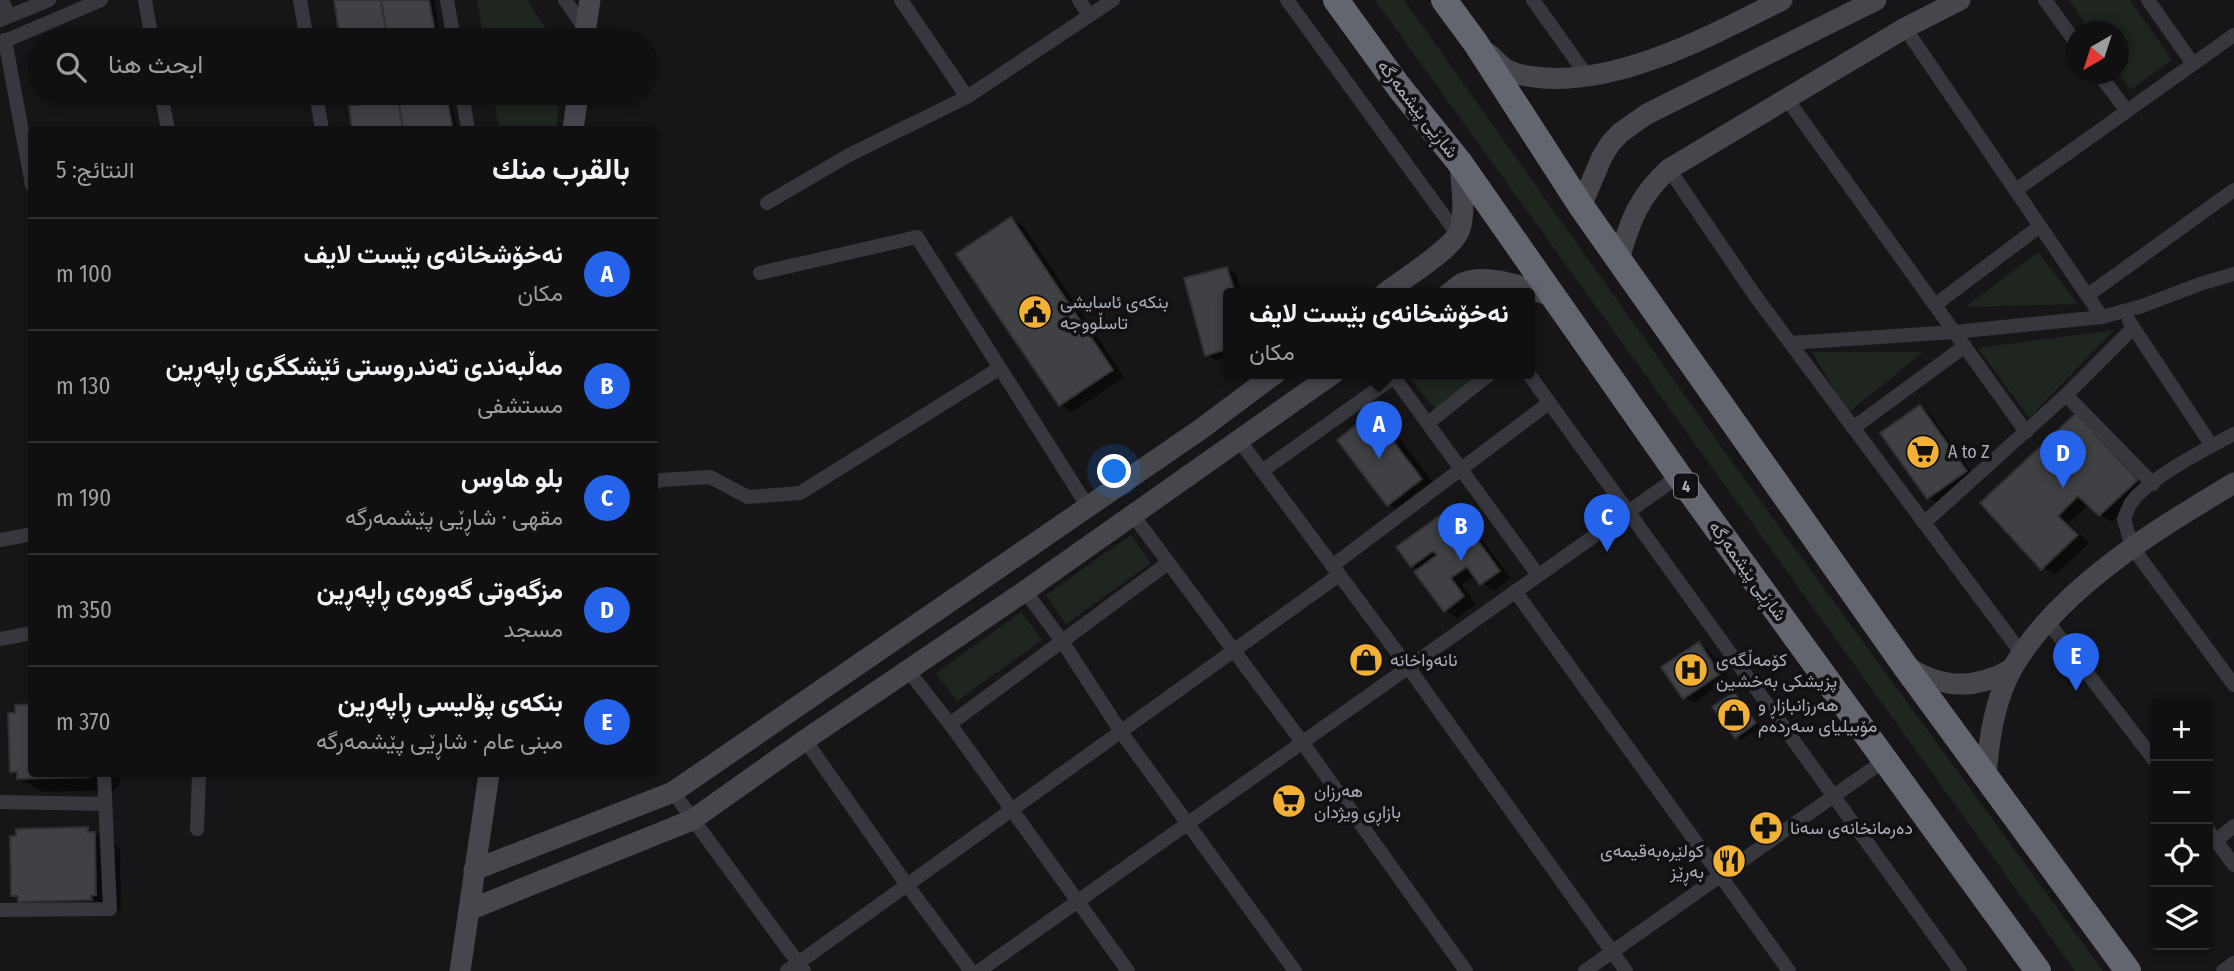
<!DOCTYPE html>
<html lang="ar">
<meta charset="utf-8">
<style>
:root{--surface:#101012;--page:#19191b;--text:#f1f3f6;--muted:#9c9d9f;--line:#303032;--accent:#2563eb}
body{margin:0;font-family:"Fira Sans Condensed",Vazirmatn,sans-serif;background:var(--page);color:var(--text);direction:rtl}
.controls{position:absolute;right:21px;bottom:21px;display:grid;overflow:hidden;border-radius:7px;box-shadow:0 4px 10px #0003}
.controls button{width:63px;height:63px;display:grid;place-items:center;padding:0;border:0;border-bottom:2px solid var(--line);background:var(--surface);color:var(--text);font:35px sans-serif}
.compass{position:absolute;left:2066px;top:21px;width:63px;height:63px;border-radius:50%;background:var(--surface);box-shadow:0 4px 10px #0003;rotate:219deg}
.you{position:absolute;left:1115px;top:472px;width:24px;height:24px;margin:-18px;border:5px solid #fff;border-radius:50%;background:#1a73e8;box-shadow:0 0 0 10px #1a73e833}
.badge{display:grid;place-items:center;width:46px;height:46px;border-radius:50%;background:var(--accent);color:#fff;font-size:23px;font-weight:700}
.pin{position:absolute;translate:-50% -58px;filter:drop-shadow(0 2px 4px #0008)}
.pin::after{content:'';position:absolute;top:37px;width:24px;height:21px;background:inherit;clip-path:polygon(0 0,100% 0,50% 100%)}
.popup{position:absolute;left:1223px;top:288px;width:312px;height:91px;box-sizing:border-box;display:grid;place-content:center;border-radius:7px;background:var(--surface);filter:drop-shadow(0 2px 5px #0005);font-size:23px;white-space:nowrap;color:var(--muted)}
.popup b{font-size:26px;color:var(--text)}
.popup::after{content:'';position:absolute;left:50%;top:100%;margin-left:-14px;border:14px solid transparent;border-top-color:var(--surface)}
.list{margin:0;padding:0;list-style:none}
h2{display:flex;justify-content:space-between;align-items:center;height:91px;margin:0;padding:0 28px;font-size:30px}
h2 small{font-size:23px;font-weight:400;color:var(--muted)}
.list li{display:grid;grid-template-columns:46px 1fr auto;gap:21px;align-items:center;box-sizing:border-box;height:112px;padding:0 28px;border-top:2px solid var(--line)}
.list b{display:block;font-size:26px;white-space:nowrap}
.list p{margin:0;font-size:23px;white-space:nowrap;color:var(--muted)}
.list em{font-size:23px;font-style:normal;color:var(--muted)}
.icon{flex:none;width:38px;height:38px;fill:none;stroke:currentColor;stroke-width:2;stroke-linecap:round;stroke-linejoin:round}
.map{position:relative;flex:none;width:2234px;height:971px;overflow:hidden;direction:ltr}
.search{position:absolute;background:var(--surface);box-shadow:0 4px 10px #0003;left:28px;top:28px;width:630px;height:77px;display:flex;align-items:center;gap:18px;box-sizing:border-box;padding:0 24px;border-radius:38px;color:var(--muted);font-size:26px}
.panel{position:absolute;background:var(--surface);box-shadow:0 4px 10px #0003;left:28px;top:126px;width:630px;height:651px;border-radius:7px;direction:rtl}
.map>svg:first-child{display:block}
.green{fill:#1e261f}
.shadow{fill:#0007}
.building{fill:#404145;stroke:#303034;stroke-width:2}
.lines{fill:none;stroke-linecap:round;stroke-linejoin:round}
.street{stroke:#37383d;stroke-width:14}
.secondary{stroke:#45474d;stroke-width:21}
.highway{stroke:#63666e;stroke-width:26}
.labels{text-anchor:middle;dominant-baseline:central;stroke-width:7;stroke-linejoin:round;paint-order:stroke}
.shield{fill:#111113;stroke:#7b7e86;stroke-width:2}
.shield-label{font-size:16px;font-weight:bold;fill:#a8adb8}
.street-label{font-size:18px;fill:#a8adb8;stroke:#111113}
.poi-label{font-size:18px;fill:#a8adb8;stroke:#111113;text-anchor:start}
</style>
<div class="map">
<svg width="2234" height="971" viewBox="0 0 2234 971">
<rect width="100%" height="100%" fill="#161618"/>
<g class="green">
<polygon points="477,0 527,0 554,40 484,40"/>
<polygon points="1375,0 1404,0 1735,466 2103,971 2075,971"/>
<polygon points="2069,0 2130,0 2172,60 2130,90 2119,73 2118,32 2090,31"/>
<polygon points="493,93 560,93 556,129 499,129"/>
<polygon points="2038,252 2078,304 1966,307"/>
<polygon points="2114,330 2029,418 1978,348"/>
<polygon points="1812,352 1923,352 1848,413"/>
<polygon points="1406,373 1492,373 1435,409"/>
<polygon points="1131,535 1151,563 1066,624 1046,595"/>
<polygon points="1021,612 1042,640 957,701 936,673"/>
</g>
<g class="shadow">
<polygon points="336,0 434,0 441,40 342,40"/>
<polygon points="349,93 450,93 457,130 355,130"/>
<polygon points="1011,219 1023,226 1124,377 1072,412 1060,405"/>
<polygon points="1227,269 1236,274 1242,293 1228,293 1228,356 1216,360 1207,355"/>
<polygon points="1920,407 1929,412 1975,477 1937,503 1928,498"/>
<polygon points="1372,415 1390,426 1439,490 1407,515 1388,504"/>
<polygon points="2076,415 2149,487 2112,522 2100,515 2089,505 2069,523 2089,543 2055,575 2043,568"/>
<polygon points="1453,508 1465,515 1479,535 1476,537 1483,541 1511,578 1494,591 1482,583 1476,576 1462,585 1476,604 1457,618 1445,610 1420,570 1412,566"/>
<polygon points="1699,644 1708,649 1728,679 1694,703 1685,698"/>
<polygon points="1734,694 1739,697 1761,727 1741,740 1736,737"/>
<polygon points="17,714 32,774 119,774 120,785 115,787 115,790 44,792 18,778 18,775 11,771"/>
<polygon points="88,829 120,848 121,909 116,911 116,914 46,916 20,901 20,899 13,895"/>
</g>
<g class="building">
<polygon points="334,0 381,0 388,40 340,40"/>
<polygon points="381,0 429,0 436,37 418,40 388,40"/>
<polygon points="347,93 397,93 398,99 349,106"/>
<polygon points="397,93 443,93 398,99"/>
<polygon points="446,93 453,130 403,130 398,99"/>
<polygon points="398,99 403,130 352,130 349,106"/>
<polygon points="1011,217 1113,370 1059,406 956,254"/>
<polygon points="1227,267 1235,293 1228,293 1228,349 1205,356 1184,278"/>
<polygon points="1920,405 1967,471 1927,499 1880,433"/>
<polygon points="1372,413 1422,479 1387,506 1337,440"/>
<polygon points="2076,413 2138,480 2099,516 2078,496 2058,516 2078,535 2041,570 1980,503"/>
<polygon points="1453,506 1468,527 1446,543 1449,546 1471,531 1500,571 1480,585 1467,567 1451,578 1464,596 1444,612 1414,572 1437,555 1433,551 1411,567 1396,547"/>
<polygon points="1699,642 1720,674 1683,699 1661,667"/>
<polygon points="1734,692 1756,723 1735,738 1712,707"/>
<polygon points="32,704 32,774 90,774 90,777 17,779 17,772 10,772 8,713 15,713 15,705"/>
<polygon points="88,827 88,832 95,832 96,895 91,896 92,900 18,902 18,896 11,896 10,836 16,836 16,829"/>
</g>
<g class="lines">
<g class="street">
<polyline points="2,0 9,16"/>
<polyline points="145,0 152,40"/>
<polyline points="300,0 307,40"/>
<polyline points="447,0 454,40"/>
<polyline points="565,0 586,30"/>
<polyline points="901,0 967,97"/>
<polyline points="1079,0 1089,15"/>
<polyline points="1287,0 1458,235"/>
<polyline points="1533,0 1587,76"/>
<polyline points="2045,0 2076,43"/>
<polyline points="2148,0 2193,64"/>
<polyline points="0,20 49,0"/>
<polyline points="1905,28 2102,317"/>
<polyline points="5,40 32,185"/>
<polyline points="0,43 101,0"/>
<polyline points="2099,74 2127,111"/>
<polyline points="161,93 168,130"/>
<polyline points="316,93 322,130"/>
<polyline points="462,93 468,130"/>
<polyline points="1787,99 2026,432"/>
<polyline points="1669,169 1756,297 2022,654"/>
<polyline points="2016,190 2234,35"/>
<polyline points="767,203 849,155 967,97 1113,0"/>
<polyline points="760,273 917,237 1088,507"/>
<polyline points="2088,295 2234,190"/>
<polyline points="1935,305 2040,226"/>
<polyline points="2129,321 2212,446"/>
<polyline points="1790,343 1954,332 2102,317 2142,306 2203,283 2234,274"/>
<polyline points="1391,373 1538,575"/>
<polyline points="1528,373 1960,971"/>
<polyline points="2066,395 2153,484"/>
<polyline points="1428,423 1491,373"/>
<polyline points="1853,428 1965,346"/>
<path d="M 2234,434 C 2206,449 2148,478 2131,503 C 2128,508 2126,514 2124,519 L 2132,547 L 2234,685"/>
<polyline points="1239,440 1408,667 1626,971"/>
<polyline points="1262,471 1394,377"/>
<polyline points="654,483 661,480 710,477 748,497 800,493 1000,368"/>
<polyline points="1133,515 1302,742 1466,971"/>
<polyline points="1924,523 2066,395 2133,328"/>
<polyline points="0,540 32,534"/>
<polyline points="1332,566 1549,403"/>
<polyline points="1025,591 1062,641 1121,732 1295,971"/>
<polyline points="1515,591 1789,971"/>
<polyline points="2048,622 2155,761"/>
<polyline points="0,639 32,633"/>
<polyline points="907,669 950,724 1128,971"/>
<polyline points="950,724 1168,563"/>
<polyline points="805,740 907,885 971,971"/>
<polyline points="673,792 804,971"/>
<polyline points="0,802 105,804"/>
<polyline points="197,829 199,774"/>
<polyline points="2208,830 2234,865"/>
<polyline points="2216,841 2234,826"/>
<polyline points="0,910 110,909 104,774"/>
<polyline points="787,971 1339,575"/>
<polyline points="979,971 1679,476"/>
<polyline points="1585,971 1885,760"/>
<polyline points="2223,971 2234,963"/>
</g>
<g class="secondary">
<polyline points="584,40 590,0"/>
<path d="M 1489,54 C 1494,59 1499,64 1504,68 C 1513,74 1525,76 1535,77 C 1615,88 1712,35 1782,0"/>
<polyline points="573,130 578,93"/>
<polyline points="1581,206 1602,157 1610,144 1620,133 1647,114 1876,0"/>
<path d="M 1619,259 C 1630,221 1639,196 1669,169 L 1905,28 L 1960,0"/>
<path d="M 1385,293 C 1403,279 1455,248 1460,229 C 1466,209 1461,183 1460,163"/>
<path d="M 1449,293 C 1454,290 1458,285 1463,283 C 1487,272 1528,289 1552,296"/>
<path d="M 1906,666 C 1942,689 1975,690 2012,669"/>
<path d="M 1986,776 C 1989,740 1994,700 2013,667 C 2060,587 2156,530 2234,483"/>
<polyline points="474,870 673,792 1201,429 1276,373"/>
<polyline points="469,910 692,820 805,740 1025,591 1334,373"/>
<polyline points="460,971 489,774"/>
</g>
<g class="highway">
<polyline points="1336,0 1399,87 1460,163 1679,476 2038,971"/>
<polyline points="1444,0 1475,42 1581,206 1905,666 2128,971"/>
</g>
</g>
<defs>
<g id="civic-disc" transform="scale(1.75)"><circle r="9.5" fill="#f2b134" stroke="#111113"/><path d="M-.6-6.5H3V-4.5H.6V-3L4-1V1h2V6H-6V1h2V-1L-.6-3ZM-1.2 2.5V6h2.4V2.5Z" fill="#111"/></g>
<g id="supermarket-disc" transform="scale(1.75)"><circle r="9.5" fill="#f2b134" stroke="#111113"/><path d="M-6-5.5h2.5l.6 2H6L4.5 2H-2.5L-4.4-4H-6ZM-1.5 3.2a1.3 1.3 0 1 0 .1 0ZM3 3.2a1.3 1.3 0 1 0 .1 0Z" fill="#111"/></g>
<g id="shop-disc" transform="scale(1.75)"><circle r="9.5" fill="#f2b134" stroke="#111113"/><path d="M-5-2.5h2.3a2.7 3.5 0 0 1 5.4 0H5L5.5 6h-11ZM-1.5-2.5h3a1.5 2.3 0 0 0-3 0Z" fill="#111"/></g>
<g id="hospital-disc" transform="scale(1.75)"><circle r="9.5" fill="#f2b134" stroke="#111113"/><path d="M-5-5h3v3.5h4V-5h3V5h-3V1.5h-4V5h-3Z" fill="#111"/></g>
<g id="pharmacy-disc" transform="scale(1.75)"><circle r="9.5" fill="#f2b134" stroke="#111113"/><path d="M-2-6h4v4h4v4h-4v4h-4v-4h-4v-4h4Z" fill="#111"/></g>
<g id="restaurant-disc" transform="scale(1.75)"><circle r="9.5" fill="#f2b134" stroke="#111113"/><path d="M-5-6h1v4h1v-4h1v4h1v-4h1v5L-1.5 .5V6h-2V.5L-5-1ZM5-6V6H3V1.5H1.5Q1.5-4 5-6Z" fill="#111"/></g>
</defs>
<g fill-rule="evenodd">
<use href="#civic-disc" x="1035" y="312"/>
<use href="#supermarket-disc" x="1923" y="452"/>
<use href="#shop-disc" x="1366" y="660"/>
<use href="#hospital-disc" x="1691" y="670"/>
<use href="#shop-disc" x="1734" y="715"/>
<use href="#supermarket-disc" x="1289" y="801"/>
<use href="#pharmacy-disc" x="1766" y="828"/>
<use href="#restaurant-disc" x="1729" y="861"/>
</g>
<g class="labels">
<rect class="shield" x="1674" y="473.5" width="24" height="25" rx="5"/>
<g class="shield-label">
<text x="1686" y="486">4</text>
</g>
<g class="street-label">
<text transform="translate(1418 109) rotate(52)">شاڕێی پێشمەرگە</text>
<text transform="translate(1748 571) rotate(54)">شاڕێی پێشمەرگە</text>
</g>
<g class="poi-label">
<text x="1060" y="302">بنکەی ئاسایشی<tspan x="1060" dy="21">تاسڵووجە</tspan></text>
<text x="1948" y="452">A to Z</text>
<text x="1390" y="660">نانەواخانە</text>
<text x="1716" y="660">کۆمەڵگەی<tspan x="1716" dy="21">پزیشکی بەخشین</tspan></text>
<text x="1758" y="705">هەرزانبازاڕ و<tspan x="1758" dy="21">مۆبیلیای سەردەم</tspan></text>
<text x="1314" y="791">ھەرزان<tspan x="1314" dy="21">بازاڕی ویژدان</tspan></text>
<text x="1790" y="828">دەرمانخانەی سەنا</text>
<text x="1704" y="851" text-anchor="end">کولێرەبەقیمەی<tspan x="1704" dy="21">بەڕێز</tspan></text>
</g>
</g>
</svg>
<div class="controls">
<button>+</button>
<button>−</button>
<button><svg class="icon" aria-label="locate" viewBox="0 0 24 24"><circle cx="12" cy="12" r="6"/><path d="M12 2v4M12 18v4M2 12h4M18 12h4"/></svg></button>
<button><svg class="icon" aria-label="layers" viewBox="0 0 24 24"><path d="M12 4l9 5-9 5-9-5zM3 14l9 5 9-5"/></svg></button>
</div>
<svg class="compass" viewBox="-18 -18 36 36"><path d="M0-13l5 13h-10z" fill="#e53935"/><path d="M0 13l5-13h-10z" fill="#9c9d9f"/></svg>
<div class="you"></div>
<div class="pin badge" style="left:1379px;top:459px">A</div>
<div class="popup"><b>نەخۆشخانەی بێست لایف</b>مكان</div>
<div class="pin badge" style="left:1461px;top:561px">B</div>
<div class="pin badge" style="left:1607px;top:552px">C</div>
<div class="pin badge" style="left:2063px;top:488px">D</div>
<div class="pin badge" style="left:2076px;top:691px">E</div>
<div class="search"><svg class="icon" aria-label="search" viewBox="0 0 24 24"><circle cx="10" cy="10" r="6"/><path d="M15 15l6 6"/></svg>ابحث هنا</div>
<section class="panel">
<h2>بالقرب منك<small>النتائج: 5</small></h2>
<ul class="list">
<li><span class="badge">A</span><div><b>نەخۆشخانەی بێست لایف</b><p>مكان</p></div><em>100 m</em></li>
<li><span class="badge">B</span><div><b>مەڵبەندی تەندروستی ئێشکگری ڕاپەڕین</b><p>مستشفى</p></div><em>130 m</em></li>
<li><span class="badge">C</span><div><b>بلو هاوس</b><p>مقهى · شاڕێی پێشمەرگە</p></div><em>190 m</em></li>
<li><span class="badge">D</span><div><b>مزگەوتی گەورەی ڕاپەڕین</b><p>مسجد</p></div><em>350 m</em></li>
<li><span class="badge">E</span><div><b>بنکەی پۆلیسی ڕاپەڕین</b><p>مبنى عام · شاڕێی پێشمەرگە</p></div><em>370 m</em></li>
</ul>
</section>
</div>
